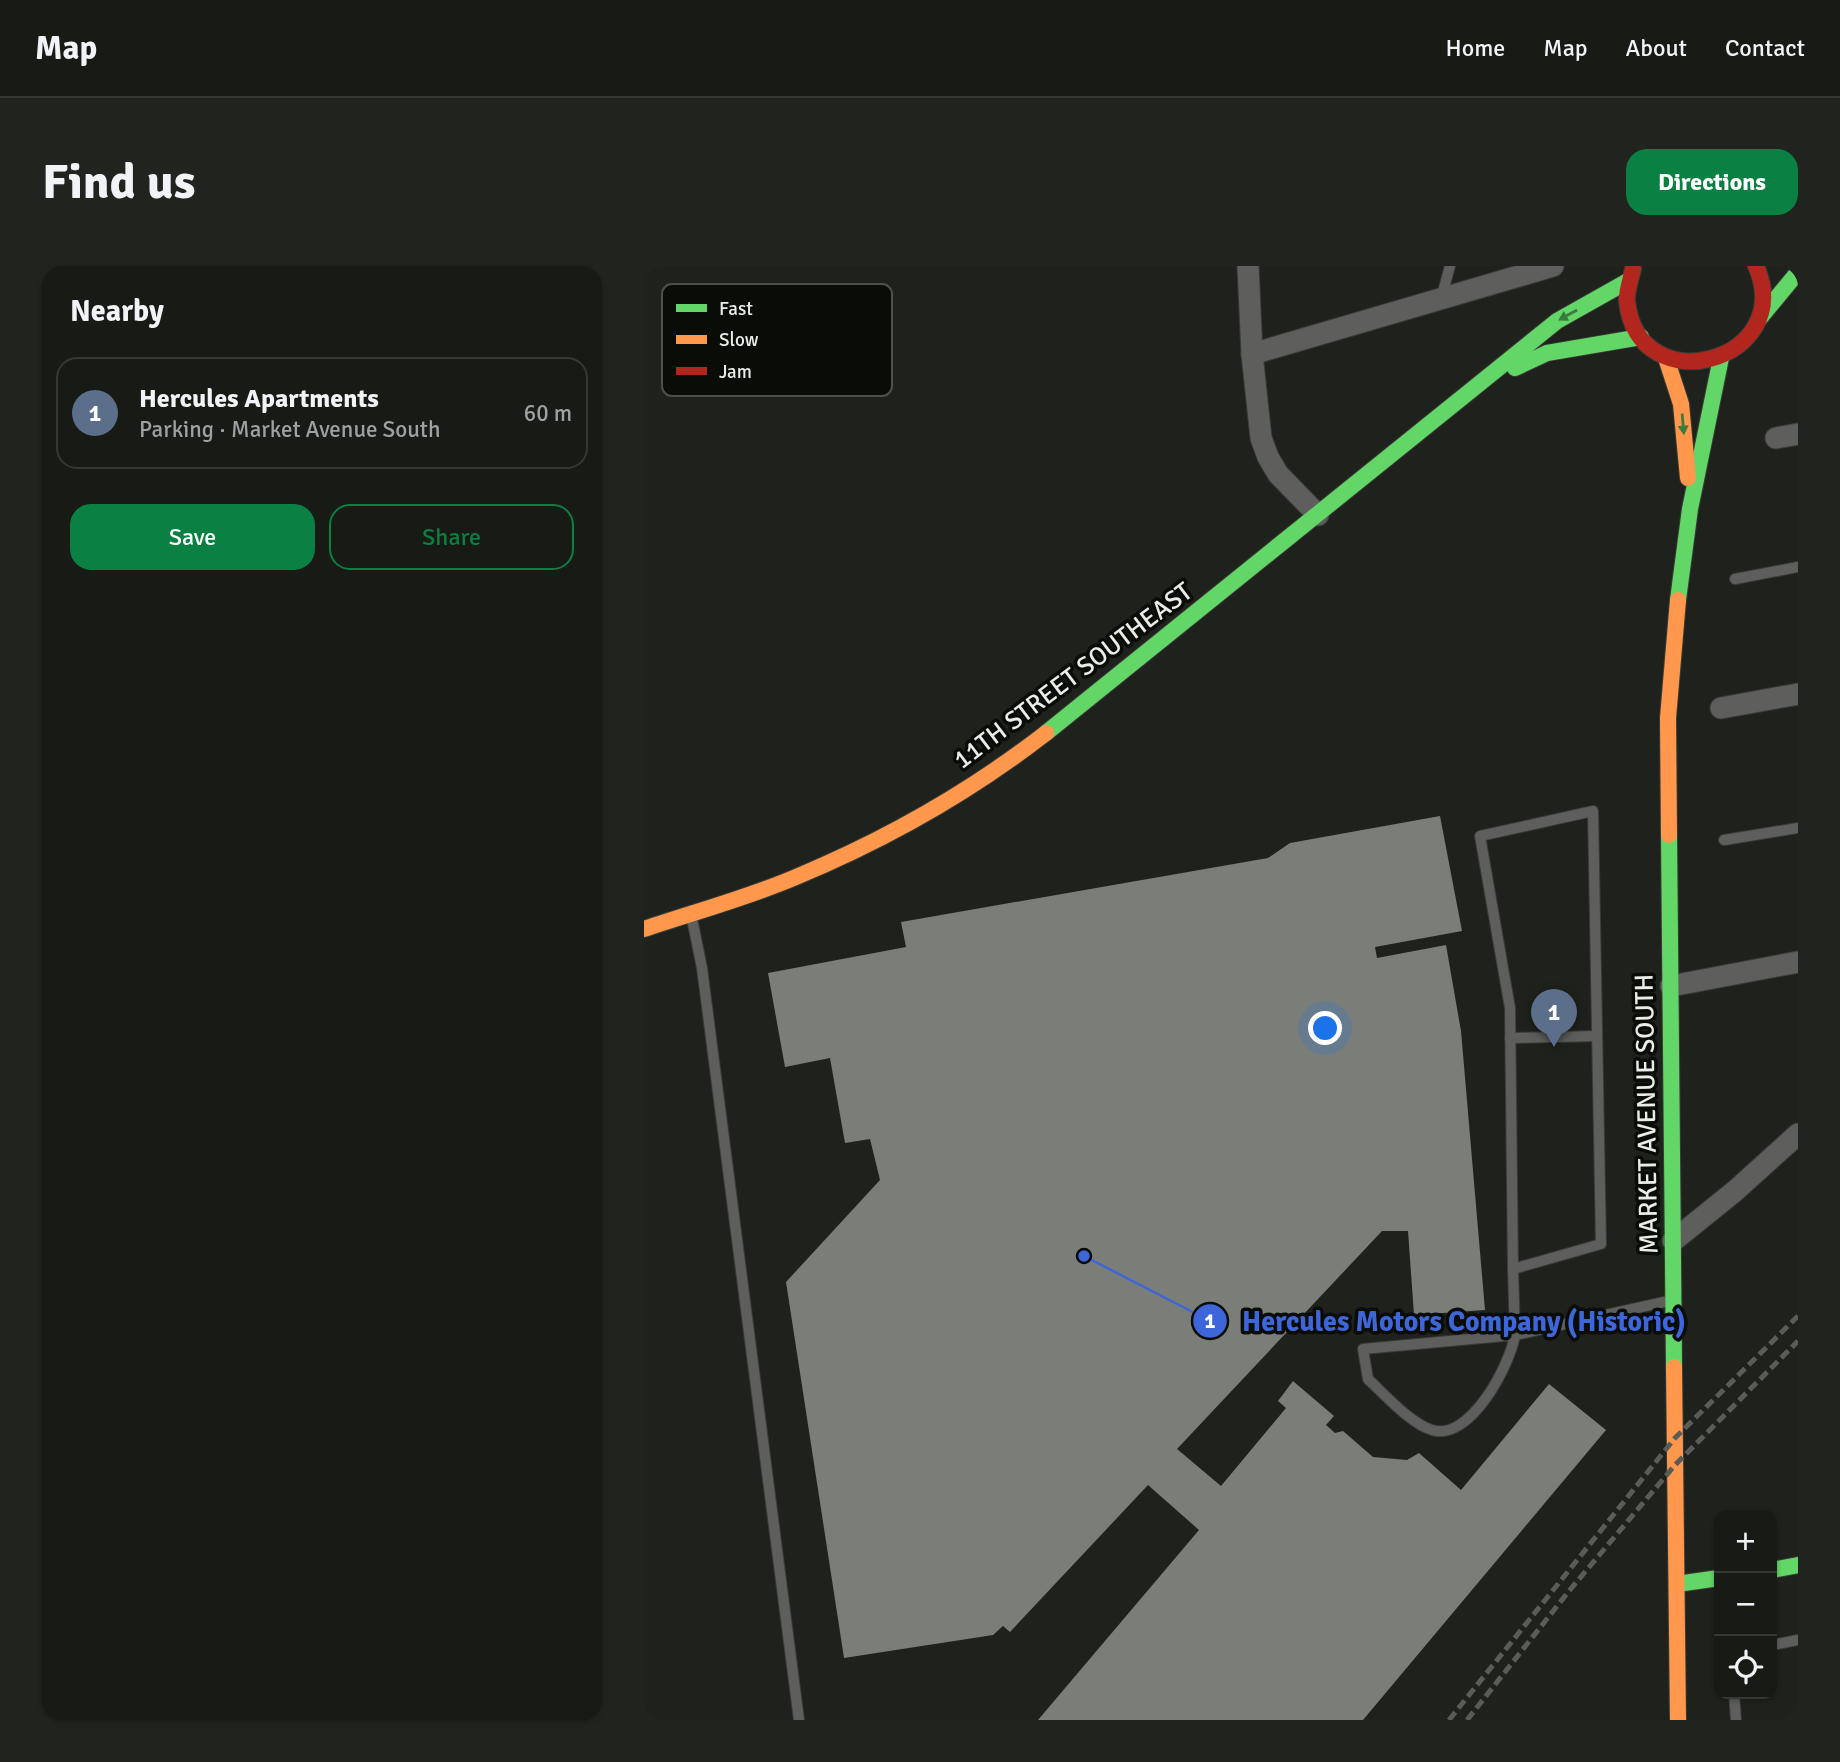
<!DOCTYPE html>
<meta charset="utf-8">
<style>
:root{--surface:#171a15;--page:#20231e;--text:#f1f3f6;--muted:#9ea1a0;--line:#363834;--accent:#0b8043}
body{margin:0;font-family:Signika,sans-serif;background:var(--page);color:var(--text)}
.controls{position:absolute;right:21px;bottom:21px;display:grid;overflow:hidden;border-radius:14px;box-shadow:0 2px 5px #0004}
.controls button{width:63px;height:63px;display:grid;place-items:center;padding:0;border:0;border-bottom:2px solid var(--line);background:var(--surface);color:var(--text);font:35px sans-serif}
.you{position:absolute;left:682px;top:763px;width:24px;height:24px;margin:-18px;border:5px solid #fff;border-radius:50%;background:#1a73e8;box-shadow:0 0 0 10px #1a73e833}
.badge{display:grid;place-items:center;width:46px;height:46px;border-radius:50%;background:var(--accent);color:#fff;font-size:23px;font-weight:700}
.pin{position:absolute;translate:-50% -58px;filter:drop-shadow(0 2px 4px #0008)}
.pin::after{content:'';position:absolute;top:37px;width:24px;height:21px;background:inherit;clip-path:polygon(0 0,100% 0,50% 100%)}
.list{margin:0;padding:0;list-style:none}
h2{display:flex;justify-content:space-between;align-items:center;height:91px;margin:0;padding:0 28px;font-size:30px}
h2 small{font-size:23px;font-weight:400;color:var(--muted)}
.list li{display:grid;grid-template-columns:46px 1fr auto;gap:21px;align-items:center;box-sizing:border-box;height:112px;margin:0 14px 14px;padding:0 14px;border:2px solid var(--line);border-radius:21px}
.list b{display:block;font-size:26px;white-space:nowrap}
.list p{margin:0;font-size:23px;white-space:nowrap;color:var(--muted)}
.list em{font-size:23px;font-style:normal;color:var(--muted)}
.actions{display:flex;gap:14px;padding:21px 28px}
.actions a{flex:1;padding:16px 0;border:2px solid var(--accent);border-radius:21px;text-align:center;font-size:24px;color:var(--accent)}
.actions .main{background:var(--accent);color:#fff}
.icon{flex:none;width:38px;height:38px;fill:none;stroke:currentColor;stroke-width:2;stroke-linecap:round;stroke-linejoin:round}
.map{position:relative;flex:none;width:1154px;height:1454px;overflow:hidden;border-radius:21px}
header{display:flex;align-items:center;gap:42px;box-sizing:border-box;height:98px;padding:0 35px;background:var(--surface);border-bottom:2px solid var(--line)}
header strong{font-size:33px}
nav{display:flex;gap:38px;margin-inline-start:auto;font-size:24px}
.intro{display:flex;align-items:center;justify-content:space-between;box-sizing:border-box;height:168px;padding:0 42px}
h1{margin:0;font-size:49px}
.button{padding:18px 32px;border-radius:21px;background:var(--accent);color:#fff;font-size:24px;font-weight:700}
main{display:flex;gap:42px;padding:0 42px}
aside{flex:1;background:var(--surface);border-radius:21px;box-shadow:0 2px 5px #0004}
.map>svg:first-child{display:block}
.building{fill:#7b7e78}
.lines{fill:none;stroke-linecap:round;stroke-linejoin:round}
.lane-casing{stroke:#3a3c37;stroke-width:12}
.street-casing{stroke:#3a3c37;stroke-width:23}
.fast-casing{stroke:#3a3c37;stroke-width:18}
.slow-casing{stroke:#3a3c37;stroke-width:18}
.jam-casing{stroke:#3a3c37;stroke-width:18}
.lane{stroke:#5e5f5c;stroke-width:10}
.street{stroke:#5e5f5c;stroke-width:21}
.fast{stroke:#63d668;stroke-width:16}
.slow{stroke:#ff974d;stroke-width:16}
.jam{stroke:#b3261e;stroke-width:16}
.rail{stroke:#5a5c58;stroke-width:5;stroke-dasharray:10 5;stroke-linecap:butt}
.oneway{fill:#3b7b3d}
.labels{text-anchor:middle;dominant-baseline:central;stroke-width:7;stroke-linejoin:round;paint-order:stroke}
.street-label{font-size:26px;fill:#eaede6;stroke:#0a0c08}
.key{fill:#0a0c08;stroke:#4d504b;stroke-width:2}
.key-label{font-size:19px;fill:#eaede6}
.leader{fill:none;stroke:#3c66da;stroke-width:2.5}
.callout-dot{fill:#3c66da;stroke:#0a0c08;stroke-width:2.5}
.mark-label{font-size:21px;text-anchor:middle;font-weight:bold;fill:#fff}
.callout-label{font-size:28px;text-anchor:middle;font-weight:bold;fill:#3c66da;stroke:#0a0c08;stroke-width:7;stroke-linejoin:round;paint-order:stroke}
</style>
<header>
<strong>Map</strong>
<nav><a>Home</a><a>Map</a><a>About</a><a>Contact</a></nav>
</header>
<div class="intro"><h1>Find us</h1><a class="button">Directions</a></div>
<main>
<aside>
<h2>Nearby<small></small></h2>
<ul class="list">
<li><span class="badge" style="background:#5c6f8a">1</span><div><b>Hercules Apartments</b><p>Parking · Market Avenue South</p></div><em>60 m</em></li>
</ul>
<div class="actions"><a class="main">Save</a><a>Share</a></div>
</aside>
<div class="map">
<svg width="1154" height="1454" viewBox="0 0 1154 1454">
<rect width="100%" height="100%" fill="#1f221c"/>
<polygon class="building" points="796,550 818,665 731,681 733,692 802,679 817,765 841,1044 770,1049 764,965 738,965 533,1183 577,1220 642,1142 634,1135 649,1115 690,1150 682,1159 691,1167 699,1165 729,1191 763,1194 775,1187 817,1224 905,1118 962,1164 719,1454 394,1454 555,1264 504,1219 366,1366 359,1360 349,1369 200,1392 142,1016 236,914 226,873 201,877 186,792 141,801 124,707 262,681 257,656 624,592 646,577"/>
<g class="lines">
<g class="lane-casing">
<g id="lane">
<polyline points="797,33 806,0"/>
<polyline points="1091,313 1154,301"/>
<polyline points="1080,574 1154,562"/>
<polyline points="47,648 58,702 155,1454"/>
<polyline points="866,772 953,770"/>
<polyline points="869,1003 957,978 949,545 836,570 866,742 869,1003 871,1069 1029,1034"/>
<path d="M 871,1069 C 866,1099 826,1176 788,1164 C 767,1158 740,1128 724,1113 L 719,1083 Z"/>
<polyline points="1128,1379 1154,1374"/>
<polyline points="1090,1428 1092,1454"/>
</g>
</g>
<g class="street-casing">
<g id="street">
<polyline points="604,0 608,88 617,172 624,191 634,208 674,249"/>
<polyline points="608,88 909,0"/>
<polyline points="1132,172 1154,168"/>
<polyline points="1077,442 1154,428"/>
<polyline points="1027,720 1154,696"/>
<polyline points="1029,975 1091,925 1154,868"/>
</g>
</g>
<g class="fast-casing">
<g id="fast">
<polyline points="1116,52 1154,6"/>
<polyline points="871,102 903,87 997,71"/>
<polyline points="1034,334 1046,243 1077,92"/>
<polyline points="402,467 913,55 984,15"/>
<polyline points="1025,569 1030,1101"/>
<polyline points="1128,1304 1154,1299"/>
<polyline points="1033,1318 1075,1312"/>
</g>
</g>
<g class="slow-casing">
<g id="slow">
<polyline points="1022,92 1037,138 1044,212"/>
<polyline points="1025,569 1024,452 1034,334"/>
<path d="M 0,663 C 50,646 103,632 152,611 C 241,574 326,526 402,467"/>
<polyline points="1030,1101 1034,1454"/>
</g>
</g>
<g class="jam-casing">
<path id="jam" d="M 989,3 C 987,13 982,25 983,35 C 994,139 1154,96 1112,0"/>
</g>
<use href="#lane" class="lane"/>
<use href="#street" class="street"/>
<use href="#fast" class="fast"/>
<use href="#slow" class="slow"/>
<use href="#jam" class="jam"/>
<g class="rail">
<polyline points="805,1454 1031,1172 1154,1050"/>
<polyline points="823,1454 925,1325 1031,1199 1154,1075"/>
</g>
</g>
<defs><path id="oneway-solid" d="M-6-.8H1V-3.2L6.5 0L1 3.2V.8H-6Z" transform="scale(1.75)"/></defs>
<g class="oneway">
<use href="#oneway-solid" transform="translate(924 49) rotate(151)"/>
<use href="#oneway-solid" transform="translate(1039 158) rotate(85)"/>
</g>
<g class="labels">
<g class="street-label">
<text transform="translate(429 410) rotate(-37)">11TH STREET SOUTHEAST</text>
<text transform="translate(1003 848) rotate(-91)">MARKET AVENUE SOUTH</text>
</g>
</g>
<rect x="18" y="18" width="230" height="112" rx="10" class="key"/>
<rect x="32" y="38" width="31" height="8" fill="#63d668"/>
<rect x="32" y="69" width="31" height="9" fill="#ff974d"/>
<rect x="32" y="101" width="31" height="8" fill="#b3261e"/>
<g class="key-label">
<text x="75" y="49">Fast</text>
<text x="75" y="80">Slow</text>
<text x="75" y="112">Jam</text>
</g>
<path class="leader" d="M440 990L566 1055"/>
<g class="callout-dot">
<circle cx="440" cy="990" r="7"/>
<circle cx="566" cy="1055" r="18"/>
</g>
<g class="mark-label">
<text x="566" y="1062">1</text>
</g>
<g class="callout-label">
<text x="820" y="1065">Hercules Motors Company (Historic)</text>
</g>
</svg>
<div class="controls">
<button>+</button>
<button>−</button>
<button><svg class="icon" aria-label="locate" viewBox="0 0 24 24"><circle cx="12" cy="12" r="6"/><path d="M12 2v4M12 18v4M2 12h4M18 12h4"/></svg></button>
</div>
<div class="you"></div>
<div class="pin badge" style="left:910px;top:781px;background:#5c6f8a">1</div>
</div>
</main>
